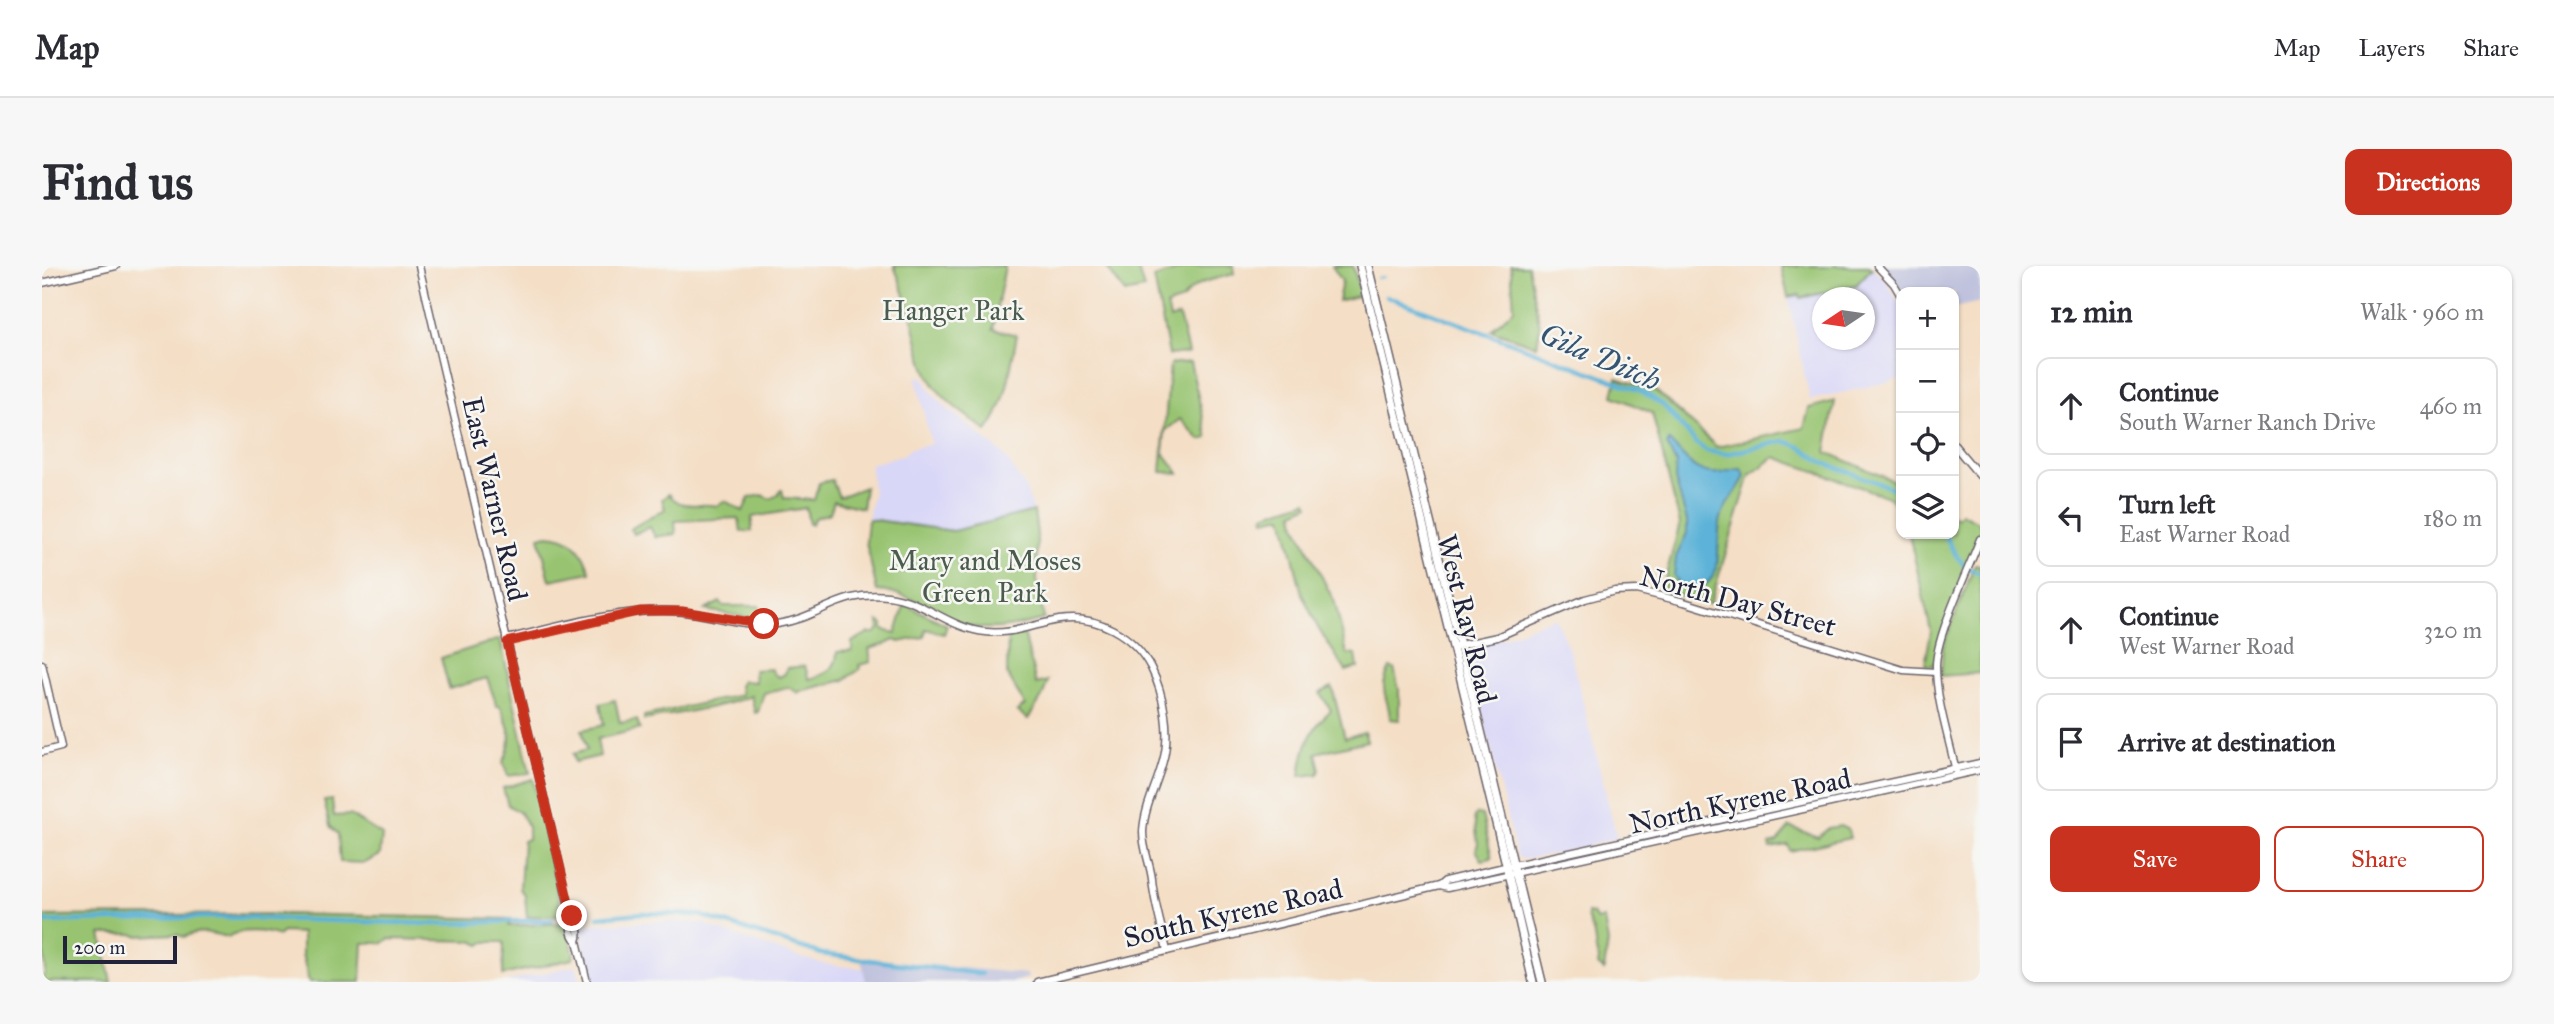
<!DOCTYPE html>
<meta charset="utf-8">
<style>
:root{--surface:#fff;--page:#f7f7f7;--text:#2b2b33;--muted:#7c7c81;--line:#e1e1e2;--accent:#c8321e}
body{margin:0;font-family:"IM FELL Great Primer",serif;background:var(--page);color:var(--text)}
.controls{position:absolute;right:21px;top:21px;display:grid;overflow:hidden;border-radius:14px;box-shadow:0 2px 5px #0004}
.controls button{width:63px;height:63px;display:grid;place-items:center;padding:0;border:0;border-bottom:2px solid var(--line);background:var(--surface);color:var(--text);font:35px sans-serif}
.compass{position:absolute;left:1770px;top:21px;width:63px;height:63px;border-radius:50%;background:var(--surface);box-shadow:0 2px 5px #0004;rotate:257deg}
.scale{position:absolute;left:21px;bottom:18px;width:114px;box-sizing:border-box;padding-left:7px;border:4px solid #22223b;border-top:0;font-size:19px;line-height:24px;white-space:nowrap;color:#22223b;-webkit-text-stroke:5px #f6f6f2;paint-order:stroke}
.stop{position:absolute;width:21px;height:21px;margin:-16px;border:5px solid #c8321e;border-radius:50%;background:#fff}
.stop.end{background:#c8321e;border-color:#fff;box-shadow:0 2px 7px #0008}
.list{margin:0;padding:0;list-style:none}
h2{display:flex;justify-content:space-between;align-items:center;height:91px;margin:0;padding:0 28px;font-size:30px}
h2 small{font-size:23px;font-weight:400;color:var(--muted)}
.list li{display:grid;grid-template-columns:46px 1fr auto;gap:21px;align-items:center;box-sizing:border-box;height:98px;margin:0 14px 14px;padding:0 14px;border:2px solid var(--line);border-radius:14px}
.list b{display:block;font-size:26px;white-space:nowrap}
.list p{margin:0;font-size:23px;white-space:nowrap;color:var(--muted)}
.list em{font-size:23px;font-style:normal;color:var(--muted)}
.actions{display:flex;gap:14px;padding:21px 28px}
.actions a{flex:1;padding:16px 0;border:2px solid var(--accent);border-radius:14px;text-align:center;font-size:24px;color:var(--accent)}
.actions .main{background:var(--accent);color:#fff}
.icon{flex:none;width:38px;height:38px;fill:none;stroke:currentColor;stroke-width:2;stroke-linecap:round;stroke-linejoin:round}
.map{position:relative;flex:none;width:1938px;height:716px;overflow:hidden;border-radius:14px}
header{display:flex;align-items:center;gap:42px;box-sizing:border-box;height:98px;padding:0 35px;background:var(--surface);border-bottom:2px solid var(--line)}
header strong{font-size:33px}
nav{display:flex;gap:38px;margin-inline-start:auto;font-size:24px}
.intro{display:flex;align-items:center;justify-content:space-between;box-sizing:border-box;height:168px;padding:0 42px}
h1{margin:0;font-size:49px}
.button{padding:18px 32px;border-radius:14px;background:var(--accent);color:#fff;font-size:24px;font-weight:700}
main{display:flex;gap:42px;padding:0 42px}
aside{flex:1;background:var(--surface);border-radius:14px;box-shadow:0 2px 5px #0004}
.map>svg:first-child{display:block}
.built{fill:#d9d7f7;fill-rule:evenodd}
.industrial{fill:#c0c2dd}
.green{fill:#98c471;stroke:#5d7356;stroke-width:2}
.water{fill:#5bb2d8;stroke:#3e6a8a;stroke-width:2}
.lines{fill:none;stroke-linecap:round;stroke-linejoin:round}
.stream{stroke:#5bb2d8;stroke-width:2}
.canal{stroke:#5bb2d8;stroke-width:4.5}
.secondary-casing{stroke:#6c646b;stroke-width:9}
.primary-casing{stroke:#6c646b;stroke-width:10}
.secondary{stroke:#fff;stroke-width:6}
.primary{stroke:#fff;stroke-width:7}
.route{stroke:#c8321e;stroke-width:9}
.labels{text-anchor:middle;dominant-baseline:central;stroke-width:5;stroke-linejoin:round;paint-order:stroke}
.park-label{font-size:28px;fill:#4b5b4e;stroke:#f6f6f2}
.street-label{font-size:28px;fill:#22223b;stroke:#f6f6f2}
.water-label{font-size:30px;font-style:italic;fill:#365472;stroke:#f6f6f2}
</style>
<header>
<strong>Map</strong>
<nav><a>Map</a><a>Layers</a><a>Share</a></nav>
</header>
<div class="intro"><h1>Find us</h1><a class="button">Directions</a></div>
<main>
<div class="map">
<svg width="1938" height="716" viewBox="0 0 1938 716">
<rect width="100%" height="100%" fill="#f6f6f2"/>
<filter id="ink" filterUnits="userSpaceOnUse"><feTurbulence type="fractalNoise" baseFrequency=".0143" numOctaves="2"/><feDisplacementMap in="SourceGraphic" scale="14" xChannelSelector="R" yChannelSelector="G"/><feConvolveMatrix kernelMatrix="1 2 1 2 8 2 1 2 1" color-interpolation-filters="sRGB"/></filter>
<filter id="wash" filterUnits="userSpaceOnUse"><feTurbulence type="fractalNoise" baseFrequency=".00686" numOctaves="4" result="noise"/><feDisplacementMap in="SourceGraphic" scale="28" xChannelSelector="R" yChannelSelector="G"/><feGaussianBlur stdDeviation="1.57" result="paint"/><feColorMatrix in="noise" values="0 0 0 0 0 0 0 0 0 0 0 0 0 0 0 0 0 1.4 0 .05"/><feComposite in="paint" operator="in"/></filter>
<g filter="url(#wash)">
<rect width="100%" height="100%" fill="#f4dec5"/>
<g class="built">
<path d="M 1830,2 L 1844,15 L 1859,40 L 1859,113 L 1768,134 L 1746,31 L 1758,28 L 1759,31 L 1814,19 ZM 1780,32 L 1822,32 L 1822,74 L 1780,74 Z"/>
<polygon points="880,110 890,127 905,142 961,188 982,219 992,245 911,265 826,253 831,228 828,198 861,189 868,183 889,178 874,112"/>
<polygon points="1513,351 1529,389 1575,572 1518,587 1481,593 1476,591 1474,587 1425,384 1427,381 1462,372"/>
<polygon points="627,655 664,657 666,660 759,692 783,698 822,703 824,716 551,716 537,659"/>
<polygon points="532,700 535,702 539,716 463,716"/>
</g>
<g class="industrial">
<polygon points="1841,0 1938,0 1938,36 1912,42 1912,26 1862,26"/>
<polygon points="819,692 985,708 986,712 971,716 824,716"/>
</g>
<g class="green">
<path d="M 852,0 L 963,0 L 951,63 L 975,69 C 968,102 966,138 945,165 C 927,151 905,138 892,119 C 879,99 876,75 870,52 C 865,34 859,17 852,0 Z"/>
<polygon points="1064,0 1095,0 1102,23 1083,27"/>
<path d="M 1149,0 L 1191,0 L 1192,8 C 1174,13 1150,15 1141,34 L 1125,39 L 1128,53 L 1137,50 L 1146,87 L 1127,89 L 1112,12 Z"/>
<polygon points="1290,0 1311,0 1319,29 1296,35 1300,15"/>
<polygon points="1469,0 1486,0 1498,61 1495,80 1449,64 1472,43"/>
<polygon points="1739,0 1827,0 1830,2 1814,19 1759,32 1758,29 1746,31"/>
<polygon points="1148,96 1166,172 1158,174 1138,153 1123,165 1121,186 1137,207 1119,206 1128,98"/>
<polygon points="1575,112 1614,125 1675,181 1762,162 1767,142 1793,135 1784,186 1859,218 1859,247 1849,232 1733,191 1708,209 1668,338 1620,324 1638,257 1610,147 1571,130"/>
<path d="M 790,214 L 797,231 L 823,221 L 820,242 L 792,235 L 788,247 L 772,252 L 770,259 L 767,258 L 764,242 L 710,251 L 710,265 L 699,266 L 697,252 L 633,255 L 634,268 L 613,271 L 608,261 L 592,268 L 588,263 L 623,243 L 620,233 L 627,228 C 639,245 658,236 675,240 L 683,235 L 701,245 L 707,232 L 720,229 L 728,233 L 736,229 L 738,224 L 740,224 L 742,232 L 772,234 L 777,217 Z"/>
<polygon points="1265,235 1267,239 1252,246 1254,259 1293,337 1305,388 1314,389 1316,401 1304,405 1276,362 1260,328 1241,250 1223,254 1222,249"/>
<path d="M 992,245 L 995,268 L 995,316 L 1002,353 C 979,359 956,365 932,361 C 896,353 877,327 835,325 L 824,276 L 826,253 L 911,265 Z"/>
<polygon points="1919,247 1938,257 1938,263 1891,400 1883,399 1889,365 1867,268 1912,268 1912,250 1916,252"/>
<path d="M 506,269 C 530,270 541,283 548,306 L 508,314 L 497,271 Z"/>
<polygon points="1933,298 1938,299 1938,407 1899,410 1901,381"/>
<polygon points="678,336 681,340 717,340 720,354 663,344"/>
<path d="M 863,338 L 905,359 L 902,368 L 884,363 L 882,371 L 858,376 L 852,374 L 844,378 L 827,383 L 829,396 L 817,399 L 818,403 C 813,408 807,409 803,414 L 758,425 L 756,427 L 746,421 L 722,427 L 716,446 L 713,447 L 709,430 C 675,443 638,446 602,454 L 602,450 L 699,429 L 697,420 L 700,415 L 713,416 L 712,404 L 729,403 L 732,408 L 737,411 L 743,408 L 745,402 L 763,400 L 767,413 C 783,409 795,404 795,386 L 810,385 L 810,376 L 826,367 L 833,367 L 837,363 L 836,355 L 841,358 L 841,364 L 854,367 Z"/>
<polygon points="982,367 994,418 1006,415 1000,431 986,453 975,445 983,439 965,408 966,371"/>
<path d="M 458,373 L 488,507 L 466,510 L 461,496 C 473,473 468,462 458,440 L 455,440 L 445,412 L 407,423 L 399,392 Z"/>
<path d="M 1348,402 L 1352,403 L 1357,423 L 1357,454 L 1348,453 C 1347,430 1335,426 1348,402 Z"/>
<path d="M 1290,421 L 1303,472 L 1322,466 L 1325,475 L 1274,487 L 1278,504 L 1276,508 L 1258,510 C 1261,482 1268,463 1289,444 L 1278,427 Z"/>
<polygon points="573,434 578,457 595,454 598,463 555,473 558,490 533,496 531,488 545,484 540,464 562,459 558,438"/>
<polygon points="491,513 520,649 485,651 483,629 478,623 481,575 486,573 486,561 478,547 466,539 461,522"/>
<polygon points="290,534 292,550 308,549 340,569 338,589 323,597 298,596 296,568 288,560 282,535"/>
<polygon points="1435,548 1440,549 1450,592 1440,594 1434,584 1436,577 1432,551"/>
<polygon points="1798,560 1806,564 1808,572 1748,585 1746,579 1728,582 1727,578 1735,576 1748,561 1776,571 1787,562"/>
<path d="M 1545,647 L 1550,648 L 1555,654 L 1562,653 L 1566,676 L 1562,704 L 1556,699 L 1557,693 C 1552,684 1554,679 1552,670 C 1551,662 1545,656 1545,647 Z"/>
<path d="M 242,648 L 469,653 L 467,660 L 525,657 L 532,690 L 530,693 L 461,709 L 462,676 L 443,676 L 438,679 L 430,675 L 347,673 L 341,677 L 321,677 L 319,716 L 267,716 L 260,688 L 260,667 L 241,666 L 236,670 C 224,664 196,663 186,671 C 169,667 157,663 142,671 L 134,668 L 95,670 L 90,668 L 59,668 L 69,716 L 0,716 L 3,705 L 0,650 Z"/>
</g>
<path class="water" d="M 1627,175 C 1642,190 1652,209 1677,207 C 1684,206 1691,203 1699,203 L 1703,210 C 1697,224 1685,234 1680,249 C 1670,276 1689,315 1649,325 L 1638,320 L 1632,309 L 1634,291 L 1645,267 L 1645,255 L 1633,213 L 1634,198 L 1625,179 Z"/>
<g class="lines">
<polyline class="stream" points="1335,12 1341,11"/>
<g class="canal">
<polyline points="1344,30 1601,126 1621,139 1655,178 1665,185 1684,188 1742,175 1759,181 1782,197 1859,225"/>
<path d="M 1903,268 C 1910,284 1919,302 1938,308"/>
<polyline points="556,651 600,647 658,649 780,688 939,708"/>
<polyline points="0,656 172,651 393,658 510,654"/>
</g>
</g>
</g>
<g filter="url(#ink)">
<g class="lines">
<g class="secondary-casing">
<g id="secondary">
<path d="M 377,0 L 517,596 L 530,654 C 536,659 538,668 535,675"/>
<polyline points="1835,0 1852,18 1859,30"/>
<polyline points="0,17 74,0"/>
<polyline points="1912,179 1938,210"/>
<path d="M 464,373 C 519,360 574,343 630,345 C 666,346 699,362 735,358 C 778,352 797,324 846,330 C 882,334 908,363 944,366 C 970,369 992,358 1017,354 C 1054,348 1092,369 1109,402 C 1122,428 1129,467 1121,495 C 1115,519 1102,541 1101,566 C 1101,583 1108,597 1110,613 C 1112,637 1120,661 1125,685"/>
<polyline points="1414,380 1455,371 1543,333 1573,325 1594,324 1642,336 1861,404 1894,406"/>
<polyline points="0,398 19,481 0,486"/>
<path d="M 1914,506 C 1907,472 1894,435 1894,400 C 1894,369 1926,305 1938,273"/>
<polyline points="1397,620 1405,622 1938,504"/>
<path d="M 530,654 C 528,662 529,670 535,675 L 545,716"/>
<polyline points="995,716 1397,620 1403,615 1458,602 1938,497"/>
</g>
</g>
<g class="primary-casing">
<g id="primary">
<polyline points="1318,0 1463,594 1491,716"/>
<polyline points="1326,0 1500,716"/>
</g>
</g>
<use href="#secondary" class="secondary"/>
<use href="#primary" class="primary"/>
</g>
</g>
<g class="lines" filter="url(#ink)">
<polyline class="route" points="530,650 465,376 599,345 640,345 722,358"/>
</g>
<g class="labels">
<g class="park-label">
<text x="911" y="44">Hanger Park</text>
<text x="943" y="294">Mary and Moses<tspan x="943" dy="32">Green Park</tspan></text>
</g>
<g class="street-label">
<text transform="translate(453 233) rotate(77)">East Warner Road</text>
<text transform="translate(1696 335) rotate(15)">North Day Street</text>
<text transform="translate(1425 353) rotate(76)">West Ray Road</text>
<text transform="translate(1698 535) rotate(-12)">North Kyrene Road</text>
<text transform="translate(1191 647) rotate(-13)">South Kyrene Road</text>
</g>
<g class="water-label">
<text transform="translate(1558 91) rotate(23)">Gila Ditch</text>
</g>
</g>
</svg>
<div class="controls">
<button>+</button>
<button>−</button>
<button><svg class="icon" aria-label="locate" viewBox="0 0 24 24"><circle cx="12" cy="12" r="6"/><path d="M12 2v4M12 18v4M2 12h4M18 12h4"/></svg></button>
<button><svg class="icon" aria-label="layers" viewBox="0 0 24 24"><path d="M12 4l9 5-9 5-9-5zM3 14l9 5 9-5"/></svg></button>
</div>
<svg class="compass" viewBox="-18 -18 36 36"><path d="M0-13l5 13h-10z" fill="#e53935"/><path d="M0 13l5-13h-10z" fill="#7c7c81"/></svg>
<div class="scale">200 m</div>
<div class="stop" style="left:722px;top:358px"></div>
<div class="stop end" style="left:530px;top:650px"></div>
</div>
<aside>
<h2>12 min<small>Walk · 960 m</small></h2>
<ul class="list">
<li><svg class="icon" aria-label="ahead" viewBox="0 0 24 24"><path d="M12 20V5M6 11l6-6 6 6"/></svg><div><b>Continue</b><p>South Warner Ranch Drive</p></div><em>460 m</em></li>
<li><svg class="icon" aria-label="left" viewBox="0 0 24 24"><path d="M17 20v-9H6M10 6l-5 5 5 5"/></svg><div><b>Turn left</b><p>East Warner Road</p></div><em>180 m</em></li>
<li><svg class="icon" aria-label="ahead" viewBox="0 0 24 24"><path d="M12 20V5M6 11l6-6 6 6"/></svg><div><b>Continue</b><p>West Warner Road</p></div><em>320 m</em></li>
<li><svg class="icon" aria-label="arrive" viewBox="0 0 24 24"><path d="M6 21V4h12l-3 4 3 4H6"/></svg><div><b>Arrive at destination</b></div></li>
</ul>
<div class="actions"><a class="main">Save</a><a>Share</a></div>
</aside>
</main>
